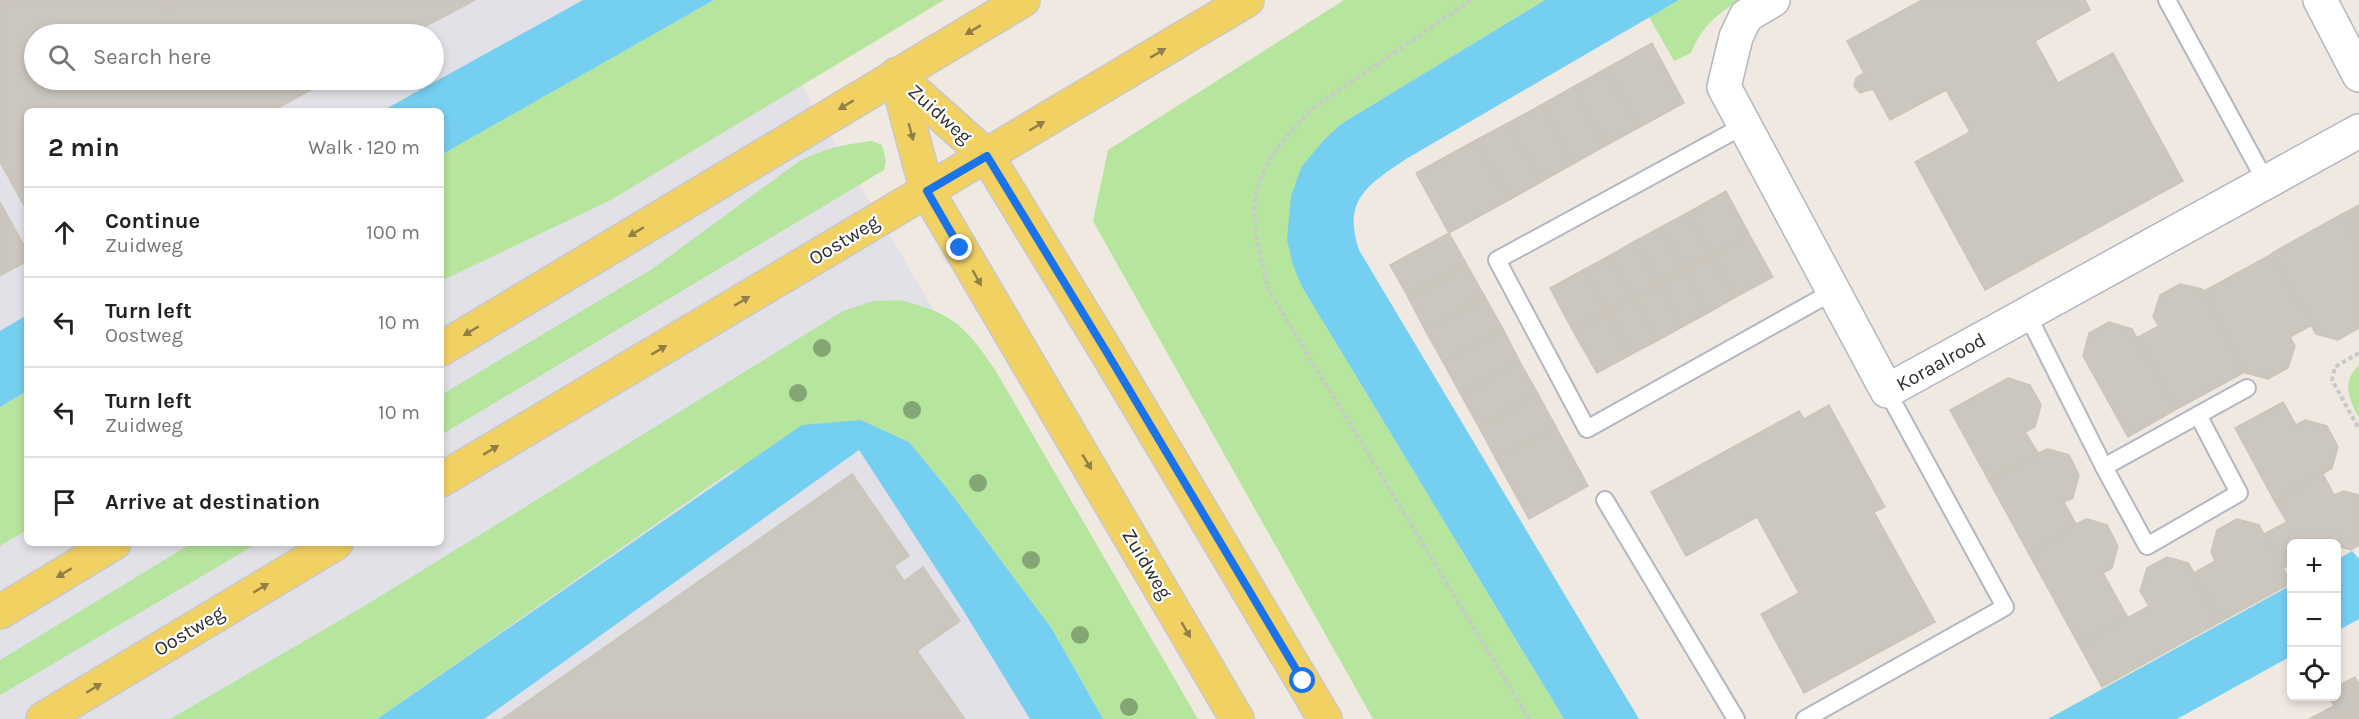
<!DOCTYPE html>
<meta charset="utf-8">
<style>
:root{--surface:#fff;--page:#f2f2f2;--text:#222;--muted:#767676;--line:#e0e0e0}
body{margin:0;font-family:Karla,sans-serif;background:var(--page);color:var(--text)}
.controls{position:absolute;right:18px;bottom:18px;display:grid;overflow:hidden;border-radius:9px;box-shadow:0 3px 9px #0003}
.controls button{width:54px;height:54px;display:grid;place-items:center;padding:0;border:0;border-bottom:2px solid var(--line);background:var(--surface);color:var(--text);font:30px sans-serif}
.stop{position:absolute;width:18px;height:18px;margin:-14px;border:4px solid #1a73e8;border-radius:50%;background:#fff}
.stop.end{background:#1a73e8;border-color:#fff;box-shadow:0 2px 6px #0008}
.list{margin:0;padding:0;list-style:none}
h2{display:flex;justify-content:space-between;align-items:center;height:78px;margin:0;padding:0 24px;font-size:26px}
h2 small{font-size:20px;font-weight:400;color:var(--muted)}
.list li{display:grid;grid-template-columns:39px 1fr auto;gap:18px;align-items:center;box-sizing:border-box;height:90px;padding:0 24px;border-top:2px solid var(--line)}
.list b{display:block;font-size:22px;white-space:nowrap}
.list p{margin:0;font-size:20px;white-space:nowrap;color:var(--muted)}
.list em{font-size:20px;font-style:normal;color:var(--muted)}
.icon{flex:none;width:33px;height:33px;fill:none;stroke:currentColor;stroke-width:2;stroke-linecap:round;stroke-linejoin:round}
.map{position:relative;flex:none;width:2359px;height:719px;overflow:hidden}
.search{position:absolute;background:var(--surface);box-shadow:0 3px 9px #0003;left:24px;top:24px;width:420px;height:66px;display:flex;align-items:center;gap:15px;box-sizing:border-box;padding:0 21px;border-radius:33px;color:var(--muted);font-size:22px}
.panel{position:absolute;background:var(--surface);box-shadow:0 3px 9px #0003;left:24px;top:108px;width:420px;height:438px;border-radius:9px}
.map>svg:first-child{display:block}
.industrial{fill:#e3e1e8;fill-rule:evenodd}
.green{fill:#b6e59e}
.water{fill:#75cff0}
.building{fill:#cbc7bf;stroke:#cbc5ba;stroke-width:1.5}
.lines{fill:none;stroke-linecap:round;stroke-linejoin:round}
.lane-casing{stroke:#b4b7c1;stroke-width:20}
.street-casing{stroke:#b4b7c1;stroke-width:36}
.primary-casing{stroke:#c9c9c9;stroke-width:36}
.path{stroke:#c9c9c9;stroke-width:4;stroke-dasharray:4.5 3;stroke-linecap:butt}
.lane{stroke:#fff;stroke-width:16}
.street{stroke:#fff;stroke-width:33}
.primary{stroke:#f2d163;stroke-width:33}
.tree{fill:#84a574}
.oneway{fill:#908048}
.route{stroke:#1a73e8;stroke-width:8}
.labels{text-anchor:middle;dominant-baseline:central;stroke-width:4.5;stroke-linejoin:round;paint-order:stroke}
.street-label{font-size:20px;fill:#2e2e2e;stroke:#fff}
</style>
<div class="map">
<svg width="2359" height="719" viewBox="0 0 2359 719">
<rect width="100%" height="100%" fill="#efe9e1"/>
<path class="industrial" d="M 0,0 L 809,0 L 765,23 L 1174,719 L 0,719 ZM 34,34 L 434,34 L 434,80 L 34,80 ZM 27,111 L 441,111 L 441,543 L 27,543 Z"/>
<g class="green">
<polygon points="714,0 944,0 609,201 441,281 441,155"/>
<polygon points="1344,0 1545,0 1341,124 1302,166 1302,287 1564,719 1373,719 1093,221 1108,150"/>
<path d="M 1679,0 L 1740,0 C 1717,14 1702,26 1691,53 L 1674,61 L 1649,17 Z"/>
<path d="M 872,141 L 882,145 L 886,161 L 884,170 L 441,435 L 441,395 L 652,269 L 798,162 C 822,149 845,144 872,141 Z"/>
<path d="M 900,300 C 953,314 963,324 994,368 L 1198,719 L 1103,719 L 1052,629 L 950,492 L 909,442 L 861,420 L 730,472 L 377,719 L 170,719 L 361,608 L 843,311 L 873,301 Z"/>
<path d="M 2359,365 L 2359,418 C 2349,400 2341,381 2359,365 Z"/>
<polygon points="27,391 27,530 0,546 0,407"/>
<polygon points="192,543 258,543 0,695 0,660"/>
</g>
<g class="water">
<polygon points="583,0 714,0 441,155 441,111 382,111"/>
<path d="M 1545,0 L 1679,0 L 1406,159 C 1368,185 1342,199 1359,250 L 1639,719 L 1564,719 L 1302,287 L 1293,265 L 1287,240 L 1291,196 L 1302,166 L 1324,140 L 1341,124 Z"/>
<polygon points="27,315 27,391 0,407 0,331"/>
<polygon points="861,420 909,442 950,492 1052,629 1103,719 1030,719 963,610 859,450 484,719 377,719 802,425"/>
<polygon points="2352,551 2359,559 2359,619 2337,631 2337,560"/>
<polygon points="2291,585 2291,656 2177,719 2048,719"/>
</g>
<g class="building">
<polygon points="0,0 164,0 183,34 34,34 34,80 208,80 225,111 27,111 27,211 0,162"/>
<polygon points="164,0 475,0 411,34 183,34"/>
<polygon points="1922,0 2085,0 2090,10 2035,41 2058,83 2113,53 2183,181 1985,290 1915,162 1970,132 1946,90 1890,120 1873,89 1860,93 1854,86 1856,78 1864,73 1847,41"/>
<polygon points="1652,43 1684,103 1638,128 1605,69"/>
<polygon points="1605,69 1638,128 1605,146 1573,87"/>
<polygon points="208,80 329,80 272,111 225,111"/>
<polygon points="1573,87 1605,146 1573,164 1541,105"/>
<polygon points="1541,105 1573,164 1541,182 1508,123"/>
<polygon points="1508,123 1541,182 1509,200 1476,140"/>
<polygon points="1476,140 1509,200 1449,233 1416,173"/>
<polygon points="1726,191 1749,234 1710,255 1687,213"/>
<polygon points="0,202 27,251 27,261 0,276"/>
<polygon points="2359,205 2359,245 2342,214"/>
<polygon points="1687,213 1710,255 1684,270 1661,227"/>
<polygon points="2342,214 2359,245 2359,328 2338,340 2316,334 2272,253"/>
<polygon points="1661,227 1684,270 1659,284 1635,241"/>
<polygon points="1449,233 1467,265 1408,297 1390,265"/>
<polygon points="1749,234 1773,277 1734,298 1710,255"/>
<polygon points="1635,241 1659,284 1633,298 1609,256"/>
<polygon points="2272,254 2312,325 2290,337 2295,346 2288,368 2268,379 2246,373 2202,292"/>
<polygon points="1710,255 1734,298 1708,313 1684,270"/>
<polygon points="1609,256 1633,298 1607,312 1583,270"/>
<polygon points="1467,265 1485,297 1425,330 1408,297"/>
<polygon points="1583,270 1607,312 1573,331 1550,288"/>
<polygon points="1684,270 1708,313 1682,327 1659,284"/>
<polygon points="1659,284 1682,327 1657,341 1633,298"/>
<polygon points="2180,284 2202,289 2245,372 2175,410 2136,338 2159,326 2153,317 2160,295"/>
<polygon points="1485,297 1503,329 1443,362 1425,330"/>
<polygon points="1633,298 1657,341 1630,355 1607,312"/>
<polygon points="1607,312 1630,355 1597,373 1573,331"/>
<polygon points="2109,322 2132,329 2175,410 2128,437 2083,356 2089,333"/>
<polygon points="1503,329 1520,362 1461,395 1443,362"/>
<polygon points="1520,362 1538,394 1479,427 1461,395"/>
<polygon points="2008,378 2030,385 2041,405 2035,427 2025,432 2038,453 2048,449 1989,481 1950,410"/>
<polygon points="1538,394 1556,427 1496,459 1479,427"/>
<polygon points="2283,402 2296,425 2305,420 2327,426 2338,447 2332,468 2274,500 2235,428"/>
<polygon points="1829,405 1885,507 1874,512 1935,622 1804,693 1761,614 1799,593 1757,517 1686,556 1651,492 1799,411 1804,419"/>
<polygon points="1556,427 1588,486 1529,519 1496,459"/>
<polygon points="2048,449 2069,455 2079,475 2073,498 2064,502 2076,524 2087,519 2028,552 1989,481"/>
<polygon points="2332,468 2323,474 2334,495 2344,491 2359,495 2359,545 2351,550 2336,546 2336,544 2292,544 2292,564 2283,568 2291,583 2264,534 2287,522 2274,500"/>
<polygon points="852,474 909,556 894,566 904,581 923,567 960,621 917,651 965,719 502,719"/>
<polygon points="2087,519 2107,525 2118,546 2112,568 2103,573 2128,618 2079,645 2028,552"/>
<polygon points="2237,519 2259,525 2291,583 2220,622 2188,563 2194,573 2215,561 2211,552 2217,530"/>
<polygon points="2167,557 2188,563 2220,622 2102,687 2079,645 2149,606 2140,591 2147,568"/>
<polygon points="2355,677 2359,684 2359,719 2341,719 2329,696 2336,696 2336,687"/>
<polygon points="2334,706 2341,719 2309,719"/>
</g>
<g class="lines">
<g class="lane-casing">
<g id="lane">
<polyline points="2167,0 2266,182"/>
<polyline points="1745,125 1497,260 1587,429 1834,291"/>
<polyline points="2027,314 2104,467 2147,546 2239,493 2198,415"/>
<polyline points="2104,467 2247,388"/>
<polyline points="1605,500 1736,719"/>
<polyline points="1805,719 2005,607 1887,391"/>
</g>
</g>
<g class="street-casing">
<g id="street">
<polyline points="1773,0 1746,16 1736,37 1724,87 1887,391 2359,131"/>
<polyline points="2320,0 2359,75"/>
</g>
</g>
<g class="primary-casing">
<g id="primary">
<polyline points="896,75 987,156 1106,351 1325,719"/>
<polyline points="896,75 927,191 1237,719"/>
<polyline points="441,349 1023,0"/>
<polyline points="441,480 1247,0"/>
<polyline points="0,612 114,543"/>
<polyline points="43,719 336,543"/>
</g>
</g>
<g class="path">
<path d="M 1471,0 L 1313,108 C 1288,133 1259,164 1255,201 C 1251,227 1263,264 1268,289 L 1529,719"/>
<polyline points="2359,353 2335,367 2332,380 2359,429"/>
</g>
<use href="#lane" class="lane"/>
<use href="#street" class="street"/>
<use href="#primary" class="primary"/>
</g>
<g class="tree">
<circle cx="822" cy="348" r="9"/>
<circle cx="798" cy="393" r="9"/>
<circle cx="912" cy="410" r="9"/>
<circle cx="978" cy="483" r="9"/>
<circle cx="1031" cy="560" r="9"/>
<circle cx="1080" cy="635" r="9"/>
<circle cx="1129" cy="707" r="9"/>
</g>
<defs><path id="oneway-solid" d="M-6-.8H1V-3.2L6.5 0L1 3.2V.8H-6Z" transform="scale(1.5)"/></defs>
<g class="oneway">
<use href="#oneway-solid" transform="translate(973 30) rotate(149)"/>
<use href="#oneway-solid" transform="translate(1158 53) rotate(-31)"/>
<use href="#oneway-solid" transform="translate(846 105) rotate(149)"/>
<use href="#oneway-solid" transform="translate(1037 126) rotate(-31)"/>
<use href="#oneway-solid" transform="translate(911 132) rotate(75)"/>
<use href="#oneway-solid" transform="translate(636 232) rotate(149)"/>
<use href="#oneway-solid" transform="translate(977 278) rotate(60)"/>
<use href="#oneway-solid" transform="translate(742 301) rotate(-31)"/>
<use href="#oneway-solid" transform="translate(471 331) rotate(149)"/>
<use href="#oneway-solid" transform="translate(659 350) rotate(-31)"/>
<use href="#oneway-solid" transform="translate(491 450) rotate(-31)"/>
<use href="#oneway-solid" transform="translate(1087 462) rotate(59)"/>
<use href="#oneway-solid" transform="translate(64 573) rotate(149)"/>
<use href="#oneway-solid" transform="translate(261 588) rotate(-31)"/>
<use href="#oneway-solid" transform="translate(1186 630) rotate(60)"/>
<use href="#oneway-solid" transform="translate(94 688) rotate(-31)"/>
</g>
<g class="lines">
<polyline class="route" points="960,248 927,191 987,156 1106,351 1303,681"/>
</g>
<g class="labels">
<g class="street-label">
<text transform="translate(940 114) rotate(42)">Zuidweg</text>
<text transform="translate(844 240) rotate(-31)">Oostweg</text>
<text transform="translate(1941 362) rotate(-29)">Koraalrood</text>
<text transform="translate(1147 564) rotate(59)">Zuidweg</text>
<text transform="translate(189 631) rotate(-31)">Oostweg</text>
</g>
</g>
</svg>
<div class="controls">
<button>+</button>
<button>−</button>
<button><svg class="icon" aria-label="locate" viewBox="0 0 24 24"><circle cx="12" cy="12" r="6"/><path d="M12 2v4M12 18v4M2 12h4M18 12h4"/></svg></button>
</div>
<div class="stop" style="left:1303px;top:681px"></div>
<div class="stop end" style="left:960px;top:248px"></div>
<div class="search"><svg class="icon" aria-label="search" viewBox="0 0 24 24"><circle cx="10" cy="10" r="6"/><path d="M15 15l6 6"/></svg>Search here</div>
<section class="panel">
<h2>2 min<small>Walk · 120 m</small></h2>
<ul class="list">
<li><svg class="icon" aria-label="ahead" viewBox="0 0 24 24"><path d="M12 20V5M6 11l6-6 6 6"/></svg><div><b>Continue</b><p>Zuidweg</p></div><em>100 m</em></li>
<li><svg class="icon" aria-label="left" viewBox="0 0 24 24"><path d="M17 20v-9H6M10 6l-5 5 5 5"/></svg><div><b>Turn left</b><p>Oostweg</p></div><em>10 m</em></li>
<li><svg class="icon" aria-label="left" viewBox="0 0 24 24"><path d="M17 20v-9H6M10 6l-5 5 5 5"/></svg><div><b>Turn left</b><p>Zuidweg</p></div><em>10 m</em></li>
<li><svg class="icon" aria-label="arrive" viewBox="0 0 24 24"><path d="M6 21V4h12l-3 4 3 4H6"/></svg><div><b>Arrive at destination</b></div></li>
</ul>
</section>
</div>
